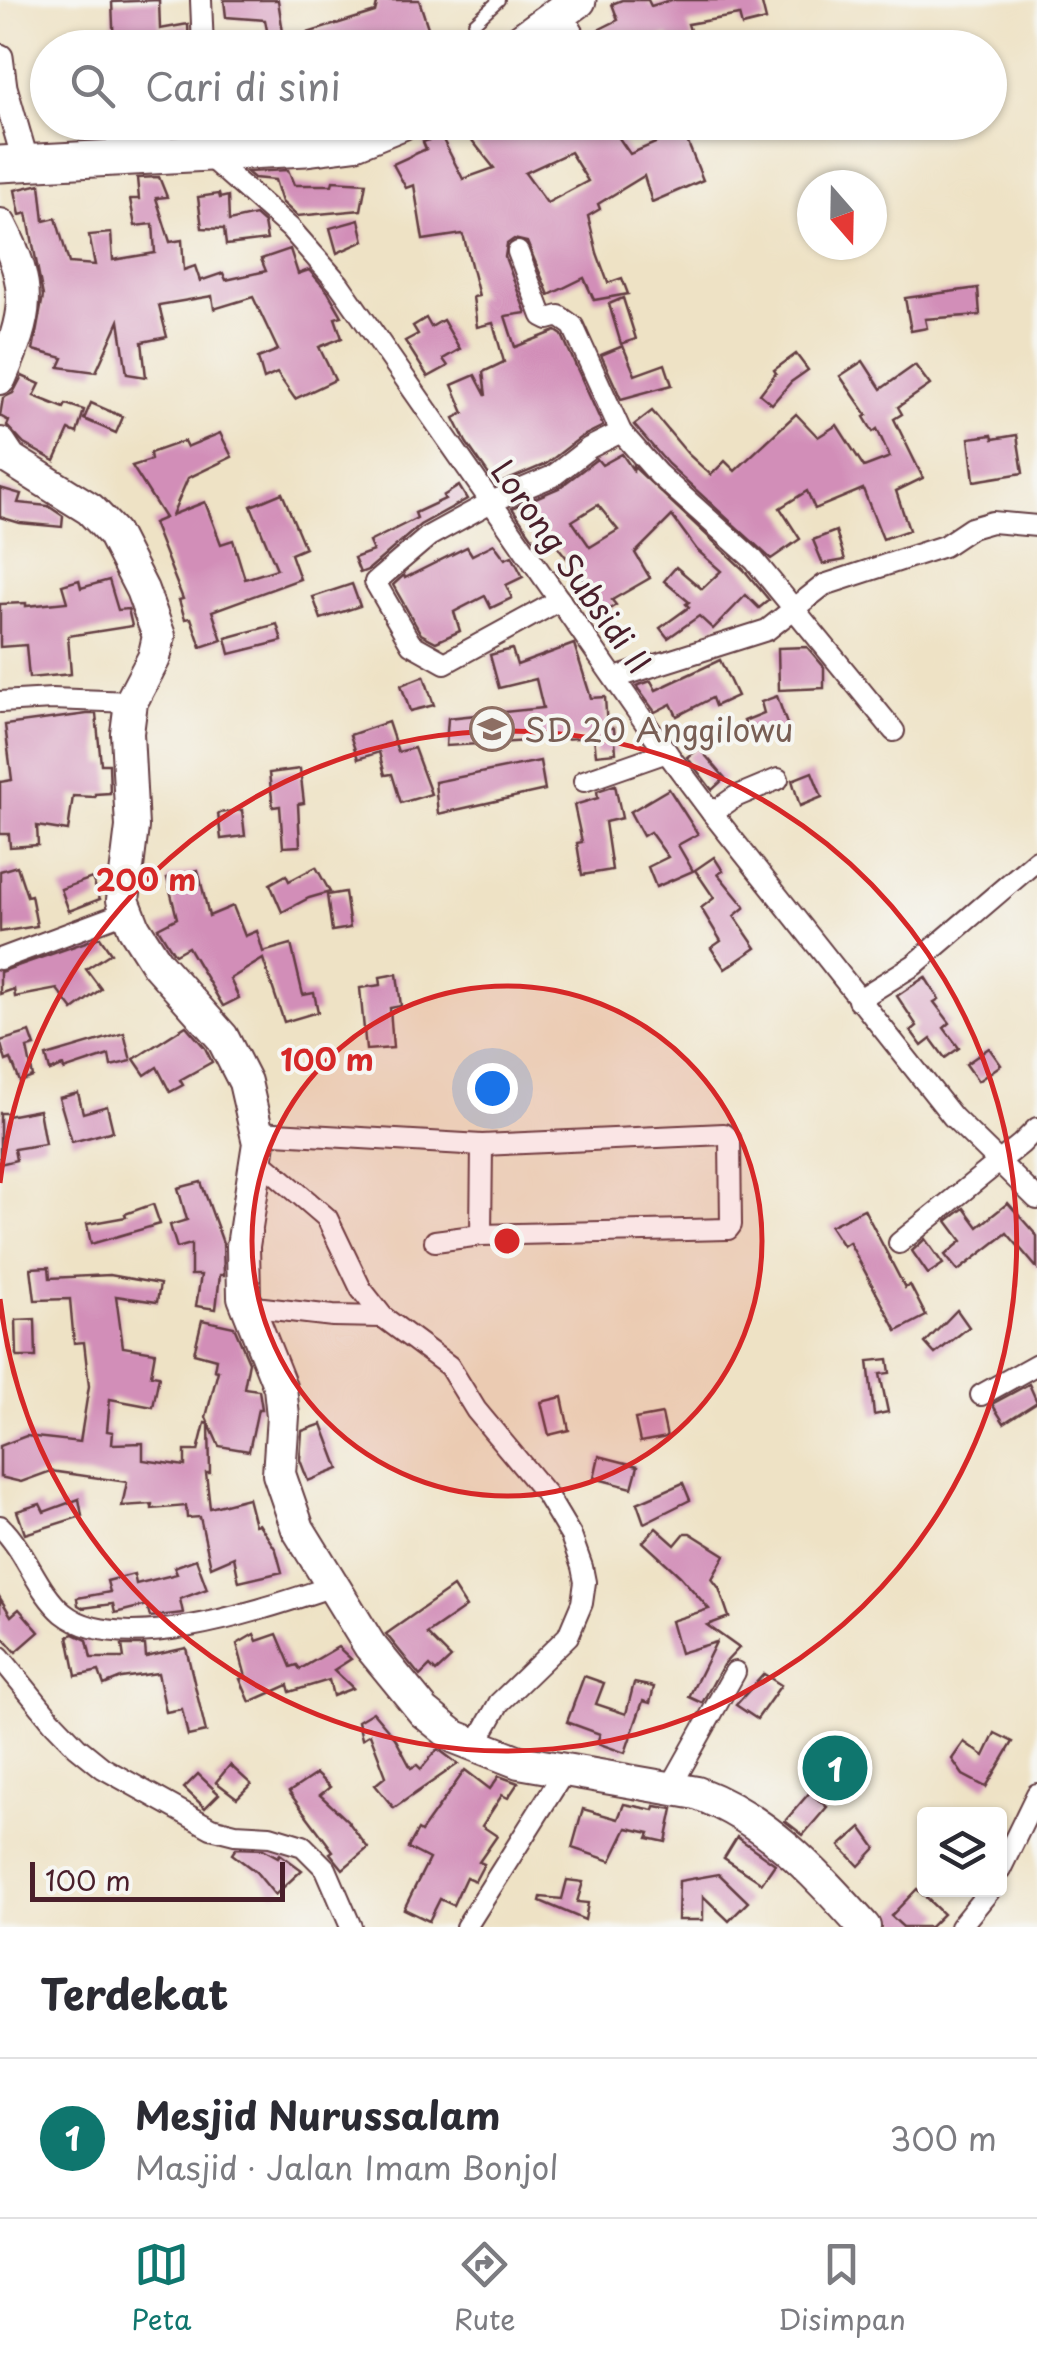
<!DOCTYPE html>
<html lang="id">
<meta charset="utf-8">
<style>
:root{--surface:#fff;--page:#f7f7f7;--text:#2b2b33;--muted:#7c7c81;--line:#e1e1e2;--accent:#0f766e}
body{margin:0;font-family:"Playpen Sans",sans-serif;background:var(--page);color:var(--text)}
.controls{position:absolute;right:30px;bottom:30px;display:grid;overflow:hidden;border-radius:10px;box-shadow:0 2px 8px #0004}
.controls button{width:90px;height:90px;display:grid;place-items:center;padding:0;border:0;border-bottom:2px solid var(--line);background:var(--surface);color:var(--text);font:50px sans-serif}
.compass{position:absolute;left:797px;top:170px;width:90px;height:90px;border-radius:50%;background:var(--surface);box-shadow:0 2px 8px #0004;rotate:160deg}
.scale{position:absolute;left:30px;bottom:25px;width:255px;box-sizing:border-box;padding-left:10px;border:5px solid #4a1f2b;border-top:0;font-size:28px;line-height:35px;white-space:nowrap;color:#4a1f2b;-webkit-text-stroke:8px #f6f6f2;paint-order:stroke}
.you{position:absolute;left:492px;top:1088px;width:35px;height:35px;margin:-25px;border:8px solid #fff;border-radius:50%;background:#1a73e8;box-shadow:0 0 0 15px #1a73e833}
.badge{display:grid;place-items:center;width:65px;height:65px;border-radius:50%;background:var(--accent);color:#fff;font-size:32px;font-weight:700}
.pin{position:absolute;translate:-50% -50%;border:5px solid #fff;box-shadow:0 2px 10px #0006}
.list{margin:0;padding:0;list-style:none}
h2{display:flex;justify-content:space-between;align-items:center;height:130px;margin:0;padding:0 40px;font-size:42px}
h2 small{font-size:32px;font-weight:400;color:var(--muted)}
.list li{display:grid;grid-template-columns:65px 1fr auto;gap:30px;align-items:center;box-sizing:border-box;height:160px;padding:0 40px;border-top:2px solid var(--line)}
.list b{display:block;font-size:38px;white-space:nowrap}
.list p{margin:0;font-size:32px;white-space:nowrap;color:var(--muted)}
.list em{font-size:32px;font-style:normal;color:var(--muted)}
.icon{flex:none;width:55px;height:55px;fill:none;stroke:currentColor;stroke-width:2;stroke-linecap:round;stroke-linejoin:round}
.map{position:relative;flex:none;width:1037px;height:1927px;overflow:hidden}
.search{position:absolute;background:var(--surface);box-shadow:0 2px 8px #0004;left:30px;right:30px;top:30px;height:110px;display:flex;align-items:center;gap:25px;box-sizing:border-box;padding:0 35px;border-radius:55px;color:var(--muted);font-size:38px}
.sheet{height:290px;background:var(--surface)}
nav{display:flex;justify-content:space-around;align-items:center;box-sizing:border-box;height:140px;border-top:2px solid var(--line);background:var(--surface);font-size:28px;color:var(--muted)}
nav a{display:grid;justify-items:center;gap:5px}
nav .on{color:var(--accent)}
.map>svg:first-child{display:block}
.building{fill:#d28eb8;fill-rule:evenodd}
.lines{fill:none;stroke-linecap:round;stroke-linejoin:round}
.service-casing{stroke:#633c42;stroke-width:14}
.minor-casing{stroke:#633c42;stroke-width:24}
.tertiary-casing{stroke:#633c42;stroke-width:29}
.primary-casing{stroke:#633c42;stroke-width:36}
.trunk-casing{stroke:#633c42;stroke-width:39}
.service{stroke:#fff;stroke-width:10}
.minor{stroke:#fff;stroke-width:20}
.tertiary{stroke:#fff;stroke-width:25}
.primary{stroke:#fff;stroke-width:32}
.trunk{stroke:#fff;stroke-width:35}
.ring{fill:none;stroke:#d62828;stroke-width:5}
.labels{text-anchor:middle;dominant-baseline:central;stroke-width:8;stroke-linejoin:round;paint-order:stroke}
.street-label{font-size:32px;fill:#4a1f2b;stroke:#f6f6f2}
.education-label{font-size:32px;fill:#785e54;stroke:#f6f6f2;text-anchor:start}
.centre{fill:#d62828;stroke:#f6f6f2;stroke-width:5}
.ring-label{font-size:30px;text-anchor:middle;font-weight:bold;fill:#d62828;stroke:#f6f6f2;stroke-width:8;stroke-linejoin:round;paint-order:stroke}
</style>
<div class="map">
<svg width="1037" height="1927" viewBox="0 0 1037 1927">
<rect width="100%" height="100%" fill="#f6f6f2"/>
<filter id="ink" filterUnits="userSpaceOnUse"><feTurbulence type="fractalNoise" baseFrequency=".01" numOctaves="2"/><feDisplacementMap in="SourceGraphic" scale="20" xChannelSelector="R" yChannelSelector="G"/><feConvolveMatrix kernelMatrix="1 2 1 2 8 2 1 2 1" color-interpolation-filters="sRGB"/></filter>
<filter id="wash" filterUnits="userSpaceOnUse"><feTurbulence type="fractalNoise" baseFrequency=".0048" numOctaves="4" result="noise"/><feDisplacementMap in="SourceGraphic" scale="40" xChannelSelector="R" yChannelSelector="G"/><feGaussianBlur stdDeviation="2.25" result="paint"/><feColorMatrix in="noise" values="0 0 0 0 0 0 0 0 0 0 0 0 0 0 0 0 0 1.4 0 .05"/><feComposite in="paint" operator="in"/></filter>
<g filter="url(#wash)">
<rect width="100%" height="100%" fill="#eee2c5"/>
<g id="blocks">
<g class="building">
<polygon points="159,0 160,29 188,24 189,48 114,48 112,2"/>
<polygon points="224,0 278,0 285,45 270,46 265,20 226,17"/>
<polygon points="378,0 419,0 433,43 416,48 308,48 304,34 375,12"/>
<polygon points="622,0 648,0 651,6 671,0 761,0 766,20 742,26 739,15 688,24 693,40 671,46 668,35 636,48 629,48 623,33 602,43 596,31 618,20 612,4"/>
<path d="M 474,122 L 608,122 L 630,154 L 683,131 L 703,180 L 652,202 L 644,176 L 598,204 L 600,209 L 588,216 L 597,253 L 608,283 L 622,278 L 628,294 L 594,300 L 584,278 L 549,295 L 527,242 L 514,239 L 507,244 L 505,257 L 526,313 L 505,316 L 515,347 L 556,331 L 562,335 L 603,426 L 581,437 L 546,464 L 496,485 L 466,442 L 454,418 L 464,413 L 452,385 L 475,375 L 486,396 L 483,372 L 504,362 L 493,323 L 477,327 L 473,297 L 479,296 L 464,238 L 462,234 L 423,240 L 414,185 L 406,188 L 393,164 L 426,149 L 423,142 L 441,136 L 463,179 L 494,168 L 463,129 ZM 570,152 L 588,181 L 547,203 L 525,173 Z"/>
<polygon points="288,170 294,185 332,185 333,181 366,183 361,210 297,216 282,202 275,180 254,178 247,172"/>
<polygon points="159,177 167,197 156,198 170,242 182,240 184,270 195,266 200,281 223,273 226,280 266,271 261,259 290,249 298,274 309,270 328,292 342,316 335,318 342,338 319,347 335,380 295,399 277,373 264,379 258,358 278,350 253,297 214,309 212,296 159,305 167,337 142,342 146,377 127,374 119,321 96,372 59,367 63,358 33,350 43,296 27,213 20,215 15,190 40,184 44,221 56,218 69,263 95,265 89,235 111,233 113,260 155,253 153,224 135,226 130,199 139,199 137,178"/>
<polygon points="219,194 220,198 228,196 229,221 255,215 264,223 267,240 226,245 224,229 202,228 198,197"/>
<polygon points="359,220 364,241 337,253 330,228"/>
<polygon points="978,288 980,315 925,319 927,328 911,331 905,298"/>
<polygon points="623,298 636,339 621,344 609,304"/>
<polygon points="426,318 431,327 443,320 460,349 443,359 448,366 428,377 405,341 418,334 413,326"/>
<polygon points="623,346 635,375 665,364 672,385 621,399 601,355"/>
<polygon points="796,354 808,370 791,382 772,404 760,394 776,373 774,370"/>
<polygon points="863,361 881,389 915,365 930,385 898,407 902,414 894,419 923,478 896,491 909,530 883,539 863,489 815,509 807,491 780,508 800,539 771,559 668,464 634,425 652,411 688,454 711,475 725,461 735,471 796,414 818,437 837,425 864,467 890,457 877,429 873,432 864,417 867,415 840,376"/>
<polygon points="22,376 40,384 34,396 64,408 66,404 84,410 77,433 69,430 55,461 24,444 7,426 9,421 0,416 3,398 13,393"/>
<polygon points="91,403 123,417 116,433 84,419"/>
<polygon points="220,433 232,457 188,478 172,515 205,502 221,544 233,540 245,579 277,569 251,506 282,493 305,548 291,554 300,579 212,611 222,640 201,647 191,618 185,619 179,600 183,599 153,523 165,518 132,466 151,460 150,453 184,441 187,447"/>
<polygon points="992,435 993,439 1017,435 1023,473 974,481 969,438"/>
<path d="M 622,454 L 633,470 L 633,466 L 744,570 L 769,600 L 759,608 L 746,595 L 713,629 L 699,616 L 668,638 L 660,628 L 689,607 L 686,604 L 689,602 L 664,581 L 676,567 L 702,589 L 721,571 L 697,550 L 672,516 L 635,553 L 650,578 L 612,600 L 616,605 L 593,619 L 585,601 L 596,595 L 547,533 L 535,541 L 512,508 L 559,488 L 597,459 L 602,465 ZM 598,505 L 618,530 L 590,547 L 572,521 Z"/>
<polygon points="459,486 467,499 420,525 368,570 360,573 354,558 373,551 369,542 417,518 415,513 445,499 443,496"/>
<polygon points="0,488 21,494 18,503 48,506 63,516 62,527 20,523 0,517"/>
<polygon points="836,531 845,560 823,564 813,540"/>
<polygon points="494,544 505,559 512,556 523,577 506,585 512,598 491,608 485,596 454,612 460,631 436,642 421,634 393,585 404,575 405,578 467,547 472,555"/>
<polygon points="79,580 81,588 109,580 118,610 128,609 132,626 68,636 71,674 29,678 26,645 0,647 0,604 26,603 26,606 67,602 62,585"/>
<polygon points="352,584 360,606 321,619 313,597"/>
<polygon points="277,624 282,641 230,654 226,638"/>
<polygon points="574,644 591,698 605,697 607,728 614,728 616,753 596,755 594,737 446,746 448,718 543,708 536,679 499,688 490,655 512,649 517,665"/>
<polygon points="807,647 824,667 824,688 779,690 778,648"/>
<polygon points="720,660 737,696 715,706 712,698 677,716 671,704 655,712 636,686 651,681 656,690"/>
<polygon points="424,676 434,705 410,711 401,685"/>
<polygon points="777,696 788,727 753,742 744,721 764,713 761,702"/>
<polygon points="87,714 96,714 101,764 109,764 110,793 95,794 95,797 73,796 68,831 37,826 38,845 10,847 9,834 0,834 0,782 12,780 5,725"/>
<polygon points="388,722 398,752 414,748 431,794 401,803 392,774 385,775 379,752 358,759 350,735"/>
<polygon points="699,748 725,778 712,790 687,757"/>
<polygon points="540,761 545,790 438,814 435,782"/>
<polygon points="300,769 304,803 298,804 300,846 283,847 280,806 273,807 269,773"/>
<polygon points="812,772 822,797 800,806 792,780"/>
<polygon points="615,785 622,818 605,822 612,870 582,875 577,843 582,842 574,805 598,798 597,791"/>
<polygon points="669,789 698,834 678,845 693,871 656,887 648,867 668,857 650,832 643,836 630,812"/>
<polygon points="242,810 245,836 221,839 218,813"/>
<polygon points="714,857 723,871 718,874 745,907 734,916 756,948 725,969 711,948 721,941 701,908 714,898 695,870"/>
<polygon points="17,866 27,896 31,895 37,926 0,932 0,871"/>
<polygon points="316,867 330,892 309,898 282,912 270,884 286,875 289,881"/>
<polygon points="198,870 209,916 233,906 245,936 257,931 263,952 291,944 303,995 314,993 318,1012 284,1022 263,959 230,979 239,998 223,1006 188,947 175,954 173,952 158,928 177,918 167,878"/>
<polygon points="92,878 100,899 69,911 61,889"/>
<polygon points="345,892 350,928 332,931 327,895"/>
<polygon points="100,937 111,953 86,969 101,989 73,1010 57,989 15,997 14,989 0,994 0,972"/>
<polygon points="397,974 401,1006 390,1008 393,1048 366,1050 360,988 381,985 380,977"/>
<polygon points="925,977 939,999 934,1002 950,1023 944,1028 959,1048 945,1058 931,1039 922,1046 911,1031 917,1026 897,996"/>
<polygon points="186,1026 205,1048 212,1062 180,1080 183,1085 170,1092 157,1067 145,1075 134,1059"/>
<polygon points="30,1032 35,1046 27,1048 33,1077 20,1082 11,1059 6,1061 0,1041"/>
<polygon points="124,1033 131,1061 111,1066 109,1055 64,1070 63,1066 50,1071 46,1056"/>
<polygon points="989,1048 1001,1065 978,1081 966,1064"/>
<polygon points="78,1093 83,1113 107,1106 113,1131 72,1142 59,1098"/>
<polygon points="39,1110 45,1144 14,1149 16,1160 0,1164 0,1113 7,1113 7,1116"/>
<polygon points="201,1182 223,1243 224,1275 220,1275 216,1309 196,1306 201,1275 191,1275 191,1244 177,1248 170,1225 187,1220 178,1188"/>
<polygon points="1008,1203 1037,1236 1037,1268 1007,1233 958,1271 945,1255 962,1241 947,1221 964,1208 978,1227"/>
<polygon points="153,1204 160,1224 91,1244 87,1224 126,1217 125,1214"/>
<polygon points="864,1209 905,1288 910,1285 926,1316 897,1331 849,1242 843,1246 830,1226"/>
<polygon points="925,1239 943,1264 928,1274 912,1251"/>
<polygon points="49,1267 50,1278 110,1275 160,1284 157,1302 116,1296 123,1347 155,1352 151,1375 159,1376 153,1407 110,1399 107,1431 113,1432 112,1444 143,1443 143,1460 185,1466 185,1451 198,1451 205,1423 209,1424 206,1417 218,1371 214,1370 216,1359 194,1353 202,1320 234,1327 249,1362 244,1388 259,1390 262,1409 258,1409 249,1451 219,1446 209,1424 210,1473 206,1473 210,1508 248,1498 255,1525 259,1524 276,1550 282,1572 239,1582 234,1557 211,1567 200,1517 187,1518 186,1506 152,1509 152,1504 122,1506 127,1482 51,1471 21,1482 0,1477 0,1446 26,1436 80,1442 89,1386 84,1342 74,1343 70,1299 35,1300 31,1268"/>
<polygon points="957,1310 969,1327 935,1354 925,1343"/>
<polygon points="35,1319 36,1357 17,1357 16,1320"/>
<polygon points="888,1359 890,1373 880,1374 888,1412 874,1415 868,1361"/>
<polygon points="1029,1384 1037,1402 1004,1423 992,1404"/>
<polygon points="562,1397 569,1430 549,1435 541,1402"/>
<polygon points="662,1414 667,1437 640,1442 635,1419"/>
<polygon points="322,1424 339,1469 308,1481 300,1460 302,1431"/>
<polygon points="599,1456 638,1466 632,1488 594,1478"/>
<polygon points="683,1483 690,1500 644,1523 637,1503"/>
<polygon points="79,1499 82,1516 25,1534 17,1511 40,1504 44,1512"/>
<polygon points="656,1528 675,1545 685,1533 690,1533 725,1555 712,1579 719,1588 729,1617 707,1625 739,1648 723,1665 702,1703 689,1697 716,1642 680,1653 671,1621 709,1609 680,1576 643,1542"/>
<polygon points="196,1559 207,1589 180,1599 183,1613 150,1617 147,1605 115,1613 113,1604 83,1608 78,1605 77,1598 110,1592 107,1581 134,1574 136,1584 177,1574 174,1567"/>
<polygon points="453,1587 466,1607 427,1634 451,1658 436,1672 430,1666 420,1676 386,1634"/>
<polygon points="0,1598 11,1616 19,1609 39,1632 16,1652 0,1634"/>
<polygon points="74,1634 87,1640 91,1658 124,1658 122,1645 145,1645 146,1657 186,1648 206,1732 188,1736 182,1709 166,1712 158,1673 121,1678 104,1685 99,1671 76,1676 68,1636"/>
<polygon points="254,1634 257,1641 277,1634 291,1667 297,1665 300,1669 338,1647 351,1659 334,1670 353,1688 333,1696 329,1680 290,1692 288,1685 250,1702 240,1679 246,1677 237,1644"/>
<polygon points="764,1674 781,1685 757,1719 736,1705"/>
<polygon points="584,1676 604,1683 596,1704 626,1714 634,1683 654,1687 650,1703 643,1701 625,1753 597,1743 600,1734 567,1722"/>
<polygon points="373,1712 395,1738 411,1768 417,1765 421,1769 438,1749 458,1764 394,1808 375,1785 386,1776 370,1734 362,1739 358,1721"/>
<polygon points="995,1733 1013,1742 986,1787 963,1775 952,1759 964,1742 984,1756"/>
<polygon points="849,1741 864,1775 815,1797 827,1807 803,1835 785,1821 817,1784 806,1762"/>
<polygon points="230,1765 251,1784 237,1798 216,1782"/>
<polygon points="465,1770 490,1789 499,1776 518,1783 508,1798 502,1795 482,1826 497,1836 479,1862 484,1864 475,1881 466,1877 453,1905 440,1899 429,1921 404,1909 429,1859 408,1848 418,1830 421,1832"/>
<polygon points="198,1774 219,1794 205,1808 184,1788"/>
<polygon points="316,1774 330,1787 320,1795 347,1820 368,1848 343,1869 330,1853 333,1851 289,1792"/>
<polygon points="624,1804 654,1810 655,1806 673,1809 666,1842 648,1838 650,1833 627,1828 611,1861 572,1848 583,1809 618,1819"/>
<polygon points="861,1827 876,1848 859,1866 840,1846"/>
<polygon points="737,1837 775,1864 762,1883 724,1858"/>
<polygon points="236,1848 263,1849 278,1857 280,1854 302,1870 275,1895 256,1872 232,1854"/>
<polygon points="719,1874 748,1902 729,1921 703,1896 703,1920 678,1920 679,1881"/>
<polygon points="567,1880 583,1882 577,1902 588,1903 585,1920 540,1901 541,1897 562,1899"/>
<polygon points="917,1889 943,1914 930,1927 903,1927 891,1916"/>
</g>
</g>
</g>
<g filter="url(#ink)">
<use href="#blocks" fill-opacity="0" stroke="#633c42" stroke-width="2.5"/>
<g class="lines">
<g class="service-casing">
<polyline id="service" points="478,48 474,23 499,0"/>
</g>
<g class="minor-casing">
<g id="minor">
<polyline points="201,0 203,48"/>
<polyline points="558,6 582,48"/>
<polyline points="206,122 208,156 290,228 339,284 653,734 712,813 953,1117 1037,1199"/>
<polyline points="518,252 542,316 548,319 559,316 573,326 621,432 658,474 754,560 894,731"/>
<polyline points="560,600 445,663 411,644 375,582 429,536 491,502 553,476 589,448 621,432"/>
<polyline points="615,678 767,630 824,585 944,546 971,528 992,522 1037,526"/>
<polyline points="0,702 52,699 131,702"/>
<polyline points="584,781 667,752"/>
<polyline points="712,813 735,797 778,779"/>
<polyline points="0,959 126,912"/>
<polyline points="858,1000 914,965 1037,860"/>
<polyline points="258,1132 482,1145 724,1134 730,1139 731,1225 728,1229 481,1235 435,1241"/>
<polyline points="256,1157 327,1218 361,1289 383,1317 449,1366 476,1410 546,1494 571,1536 582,1567 585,1582 582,1603 568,1636 499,1703 475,1746"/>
<polyline points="481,1235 482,1145"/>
<polyline points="899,1243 1021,1144 1037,1128"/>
<polyline points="246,1306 333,1316 383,1317"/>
<polyline points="981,1395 1037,1364"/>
<path d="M 0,1526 C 26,1551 37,1591 63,1613 C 121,1660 269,1607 333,1586"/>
<polyline points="0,1657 52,1721 77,1747 103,1768 211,1828 235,1834 270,1836 303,1846 326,1869 351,1927"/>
<polyline points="670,1788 735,1672"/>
<polyline points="1000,1870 1037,1794"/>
<polyline points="466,1927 564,1772"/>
<polyline points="960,1927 990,1890"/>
</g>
</g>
<g class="tertiary-casing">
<polyline id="tertiary" points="0,57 4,87 26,163"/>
</g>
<g class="primary-casing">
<g id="primary">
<path d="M 0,225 C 33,289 28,313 0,378"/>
<path d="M 0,444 L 10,459 L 90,509 L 113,533 L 142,590 L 159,636 L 154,658 L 131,702 L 127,733 L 132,827 L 123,900 L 134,928 L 157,964 L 222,1037 L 245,1082 L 259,1143 L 243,1246 L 244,1297 L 280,1387 L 283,1416 L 279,1474 L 298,1529 L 370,1646 L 424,1712 L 455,1737 L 519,1762 L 697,1793 C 768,1820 814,1872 864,1927"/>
</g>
</g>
<g class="trunk-casing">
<g id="trunk">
<polyline points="512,48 578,0"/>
<polyline points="0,164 306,148 353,142 402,122"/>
</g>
</g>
<use href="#service" class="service"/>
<use href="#minor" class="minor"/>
<use href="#tertiary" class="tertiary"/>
<use href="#primary" class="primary"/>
<use href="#trunk" class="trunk"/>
</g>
</g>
<circle cx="507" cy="1241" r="255" fill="#d62828" fill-opacity=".12"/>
<g class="ring">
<circle cx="507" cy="1241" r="255"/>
<path d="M0 1183A510 510 0 1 1 0 1299"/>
</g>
<defs>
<g id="school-ring" transform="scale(2.25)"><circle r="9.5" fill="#f6f6f2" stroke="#8d6e63" stroke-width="1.5"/><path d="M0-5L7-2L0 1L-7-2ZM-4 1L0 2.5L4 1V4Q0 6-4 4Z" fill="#8d6e63"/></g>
</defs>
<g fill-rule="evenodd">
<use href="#school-ring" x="492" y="729"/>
</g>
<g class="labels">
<g class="street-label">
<text transform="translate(572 566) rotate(55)">Lorong Subsidi II</text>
</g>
<g class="education-label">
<text x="524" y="729">SD 20 Anggilowu</text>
</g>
</g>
<circle cx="507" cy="1241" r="15" class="centre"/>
<g class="ring-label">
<text x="146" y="891">200 m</text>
<text x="327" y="1071">100 m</text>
</g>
</svg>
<div class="controls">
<button><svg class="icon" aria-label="layers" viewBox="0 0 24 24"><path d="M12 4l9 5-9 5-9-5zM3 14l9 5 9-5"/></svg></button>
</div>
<svg class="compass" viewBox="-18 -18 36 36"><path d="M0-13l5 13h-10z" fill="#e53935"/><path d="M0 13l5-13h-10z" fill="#7c7c81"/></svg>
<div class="scale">100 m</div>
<div class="you"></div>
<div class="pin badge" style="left:835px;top:1768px">1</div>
<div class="search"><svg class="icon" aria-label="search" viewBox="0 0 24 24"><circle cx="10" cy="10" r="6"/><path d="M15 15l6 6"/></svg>Cari di sini</div>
</div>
<section class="sheet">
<h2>Terdekat<small></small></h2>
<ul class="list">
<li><span class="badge">1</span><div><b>Mesjid Nurussalam</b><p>Masjid · Jalan Imam Bonjol</p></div><em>300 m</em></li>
</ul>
</section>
<nav>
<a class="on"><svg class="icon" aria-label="map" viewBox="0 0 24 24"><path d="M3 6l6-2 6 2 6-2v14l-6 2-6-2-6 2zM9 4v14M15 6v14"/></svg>Peta</a>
<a><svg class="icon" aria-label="directions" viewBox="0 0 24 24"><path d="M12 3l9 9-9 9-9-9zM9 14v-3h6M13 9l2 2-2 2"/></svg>Rute</a>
<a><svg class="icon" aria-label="saved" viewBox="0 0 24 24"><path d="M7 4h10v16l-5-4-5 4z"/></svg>Disimpan</a>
</nav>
